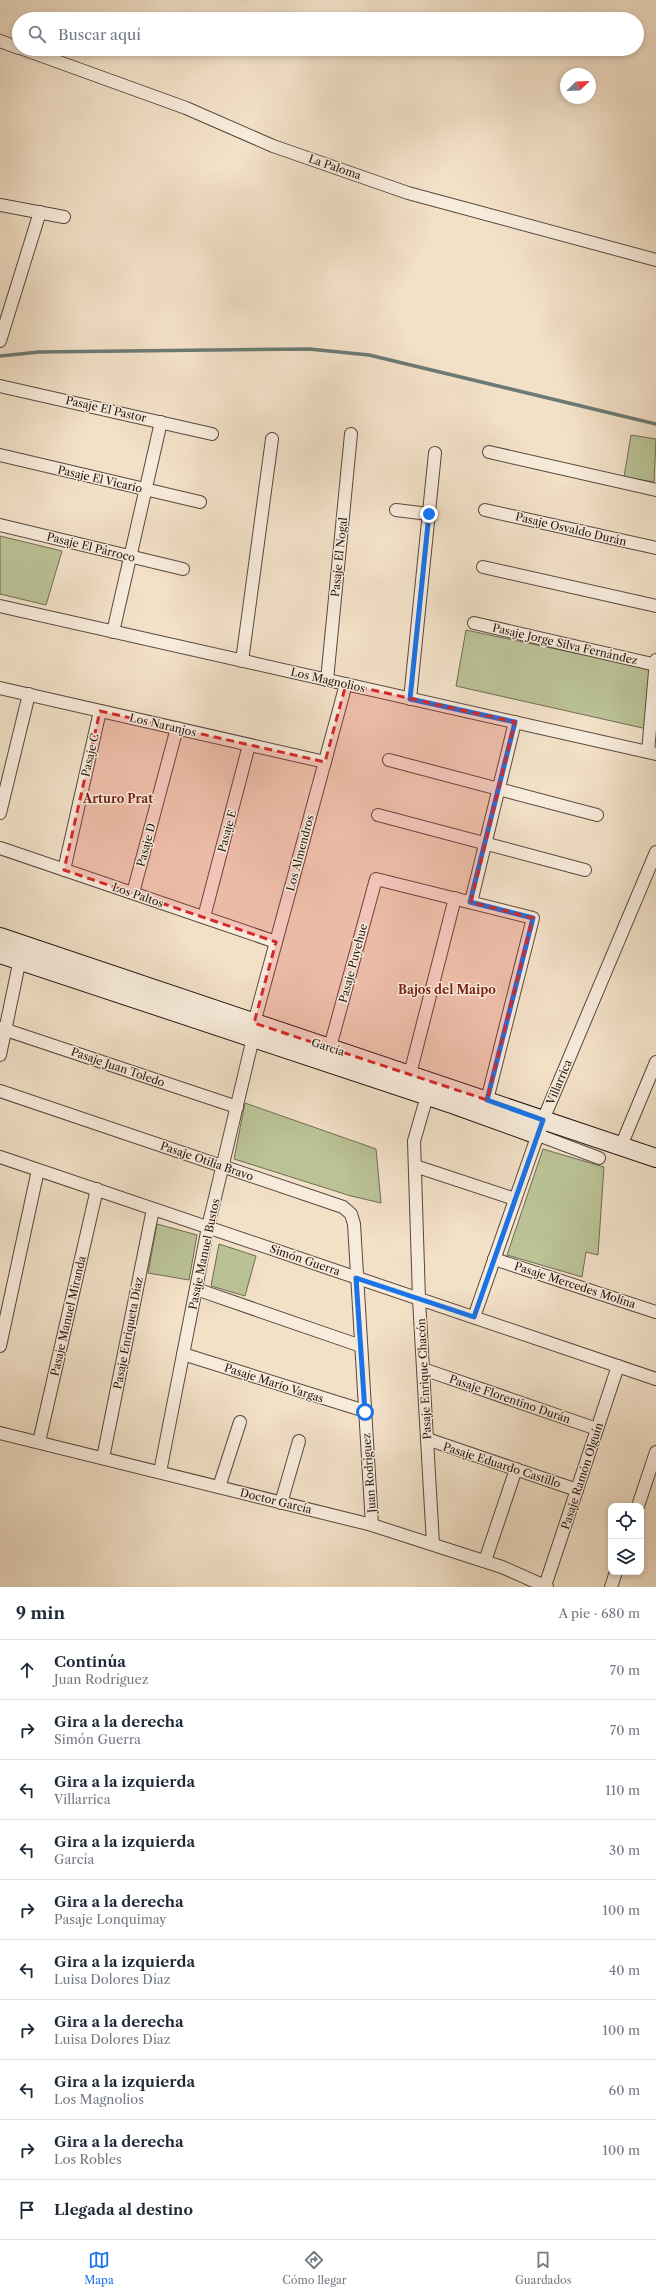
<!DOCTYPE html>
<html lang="es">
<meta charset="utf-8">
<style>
:root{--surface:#fff;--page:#f6f6f7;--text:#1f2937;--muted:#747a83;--line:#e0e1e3;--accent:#1a73e8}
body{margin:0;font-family:"Libre Caslon Text",serif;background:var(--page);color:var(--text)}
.controls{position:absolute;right:12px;bottom:12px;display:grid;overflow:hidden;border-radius:8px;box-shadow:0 2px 6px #0003}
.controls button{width:36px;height:36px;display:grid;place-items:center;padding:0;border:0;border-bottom:1px solid var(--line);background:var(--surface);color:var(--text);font:20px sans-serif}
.compass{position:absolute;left:560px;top:68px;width:36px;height:36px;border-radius:50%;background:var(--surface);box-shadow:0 2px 6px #0003;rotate:67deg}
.stop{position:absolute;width:12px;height:12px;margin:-9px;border:3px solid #1a73e8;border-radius:50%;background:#fff}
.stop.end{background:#1a73e8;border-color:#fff;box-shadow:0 1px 4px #0008}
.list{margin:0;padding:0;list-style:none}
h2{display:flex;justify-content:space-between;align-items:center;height:52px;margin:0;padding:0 16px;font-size:17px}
h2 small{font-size:13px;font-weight:400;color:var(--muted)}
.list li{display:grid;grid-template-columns:26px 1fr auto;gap:12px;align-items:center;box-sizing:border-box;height:60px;padding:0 16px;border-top:1px solid var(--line)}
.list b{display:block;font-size:15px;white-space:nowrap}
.list p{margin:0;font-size:13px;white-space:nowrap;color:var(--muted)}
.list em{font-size:13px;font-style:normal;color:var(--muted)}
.icon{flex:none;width:22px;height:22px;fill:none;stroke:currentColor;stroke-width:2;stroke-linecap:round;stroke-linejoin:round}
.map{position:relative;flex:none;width:656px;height:1587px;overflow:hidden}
.search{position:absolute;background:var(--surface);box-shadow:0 2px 6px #0003;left:12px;right:12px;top:12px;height:44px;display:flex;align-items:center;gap:10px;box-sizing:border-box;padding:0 14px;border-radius:22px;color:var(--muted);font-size:15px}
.sheet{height:652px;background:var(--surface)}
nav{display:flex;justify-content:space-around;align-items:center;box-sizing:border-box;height:56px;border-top:1px solid var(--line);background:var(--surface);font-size:11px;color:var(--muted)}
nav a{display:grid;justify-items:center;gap:2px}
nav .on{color:var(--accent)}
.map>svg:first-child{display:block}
.green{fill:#bac296;stroke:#6f6c54}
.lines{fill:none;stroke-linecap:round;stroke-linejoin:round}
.stream{stroke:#6b7a73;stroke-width:3.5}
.street-casing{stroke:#58483e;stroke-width:14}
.secondary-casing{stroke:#241611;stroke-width:20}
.street{stroke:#f7ebdb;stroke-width:12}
.secondary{stroke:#f7ebdb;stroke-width:18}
.route{stroke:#1a73e8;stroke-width:5}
.marked{fill:#d62828;fill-opacity:0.2;stroke:#d62828;stroke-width:3;stroke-dasharray:8 5;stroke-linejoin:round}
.labels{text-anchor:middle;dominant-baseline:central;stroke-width:3;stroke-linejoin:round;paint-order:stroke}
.street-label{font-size:11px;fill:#241611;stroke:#f7ebdb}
.neighbourhood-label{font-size:12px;font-weight:bold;fill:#7a1f14;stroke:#f7ebdb}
</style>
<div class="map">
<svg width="656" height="1587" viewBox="0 0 656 1587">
<rect width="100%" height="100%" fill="#f2e0c7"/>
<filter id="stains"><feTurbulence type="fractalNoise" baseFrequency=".005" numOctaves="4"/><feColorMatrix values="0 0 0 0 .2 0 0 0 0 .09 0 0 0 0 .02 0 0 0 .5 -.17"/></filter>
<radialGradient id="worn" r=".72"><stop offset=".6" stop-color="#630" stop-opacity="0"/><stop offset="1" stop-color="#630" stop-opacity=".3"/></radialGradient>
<g class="green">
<polygon points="631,435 656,439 654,482 624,477"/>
<polygon points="0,536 62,551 46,605 0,594"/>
<polygon points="466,630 656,670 656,731 456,686"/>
<polygon points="245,1103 376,1149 381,1203 351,1196 234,1159"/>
<polygon points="543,1149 604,1167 598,1255 586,1252 582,1277 507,1255"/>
<polygon points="157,1224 197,1235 189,1280 148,1273"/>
<polygon points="219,1244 256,1256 245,1296 211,1286"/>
</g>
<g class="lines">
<polyline class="stream" points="0,356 39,352 309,349 369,355 656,424"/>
<g class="street-casing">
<g id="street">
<polyline points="0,41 19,48"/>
<polyline points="23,49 186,108 273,146 408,193 656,260"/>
<polyline points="0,205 64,217"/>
<polyline points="0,341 40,212"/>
<polyline points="0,386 212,434"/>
<polyline points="489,452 656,490"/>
<polyline points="0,455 200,502"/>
<polyline points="396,510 429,514"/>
<polyline points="485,510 656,548"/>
<polyline points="0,525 183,569"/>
<polyline points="483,567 656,606"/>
<polyline points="0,606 656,754"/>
<polyline points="474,623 656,665"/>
<polyline points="113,632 161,422"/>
<polyline points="242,661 272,439"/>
<polyline points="327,680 351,434"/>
<polyline points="0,688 325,762"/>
<polyline points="410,699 435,453"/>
<polyline points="648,752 656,660"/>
<polyline points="389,760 597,815"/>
<polyline points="0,813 29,694"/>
<polyline points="378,815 585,870"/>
<polyline points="0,848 276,942"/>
<polyline points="64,870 100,711"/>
<polyline points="133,893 177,728"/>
<polyline points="471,902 515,722"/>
<polyline points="204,917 249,745"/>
<polyline points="254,1023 346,684"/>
<polyline points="0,1028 237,1107"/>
<polyline points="330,1047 376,879 533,918 487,1100"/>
<polyline points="0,1055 21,954"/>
<polyline points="410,1074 455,898"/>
<polyline points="0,1091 343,1207 351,1214 354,1224 372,1525"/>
<polyline points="427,1096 414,1141 419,1299 433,1544"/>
<polyline points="538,1135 599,1158"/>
<polyline points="621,1146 656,1062"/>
<polyline points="0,1157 656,1379"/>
<polyline points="415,1166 515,1199"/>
<polyline points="494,1259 656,1312"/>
<polyline points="196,1289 361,1346"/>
<polyline points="474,1317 543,1120 656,852"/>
<polyline points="0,1346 38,1170"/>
<polyline points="183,1354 365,1411"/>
<polyline points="423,1369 597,1429"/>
<polyline points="0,1433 372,1525 502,1567 547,1587"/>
<polyline points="427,1439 577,1490"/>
<polyline points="39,1442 97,1189"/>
<polyline points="103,1458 153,1209"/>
<polyline points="160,1472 208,1227 253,1038"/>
<polyline points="219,1487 240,1422"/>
<polyline points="281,1503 299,1441"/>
<polyline points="638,1506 656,1452"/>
<polyline points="485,1561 516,1469"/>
<polyline points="545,1586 618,1366"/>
<polyline points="611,1587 616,1572"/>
</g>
</g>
<g class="secondary-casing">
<g id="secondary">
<polyline points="0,937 656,1158"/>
<polyline points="0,954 455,1105 538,1135"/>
</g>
</g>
<use href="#street" class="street"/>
<use href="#secondary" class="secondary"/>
</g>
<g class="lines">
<polyline class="route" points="365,1412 356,1278 474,1317 543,1120 487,1100 533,918 470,902 515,722 410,699 429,514"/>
</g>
<path class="marked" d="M 346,684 L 515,722 L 471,902 L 533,918 L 487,1100 L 254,1023 L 276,942 L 64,870 L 100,711 L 325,762 Z"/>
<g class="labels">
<g class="street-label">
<text transform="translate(335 167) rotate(19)">La Paloma</text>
<text transform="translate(106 409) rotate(13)">Pasaje El Pastor</text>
<text transform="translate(100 479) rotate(13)">Pasaje El Vicario</text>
<text transform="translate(571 529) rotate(13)">Pasaje Osvaldo Durán</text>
<text transform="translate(91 547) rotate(14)">Pasaje El Párroco</text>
<text transform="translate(339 557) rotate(-84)">Pasaje El Nogal</text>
<text transform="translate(565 644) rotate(13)">Pasaje Jorge Silva Fernández</text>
<text transform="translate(328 680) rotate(13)">Los Magnolios</text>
<text transform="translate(163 725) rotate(13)">Los Naranjos</text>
<text transform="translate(90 755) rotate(-77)">Pasaje C</text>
<text transform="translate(227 831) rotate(-75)">Pasaje E</text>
<text transform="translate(146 845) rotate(-75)">Pasaje D</text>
<text transform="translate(300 853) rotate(-75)">Los Almendros</text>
<text transform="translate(138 895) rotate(19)">Los Paltos</text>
<text transform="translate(353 963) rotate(-75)">Pasaje Puyehue</text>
<text transform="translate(328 1047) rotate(18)">García</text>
<text transform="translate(118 1067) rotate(19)">Pasaje Juan Toledo</text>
<text transform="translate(559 1082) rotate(-67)">Villarrica</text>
<text transform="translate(207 1161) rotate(19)">Pasaje Otilia Bravo</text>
<text transform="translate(204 1254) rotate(-78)">Pasaje Manuel Bustos</text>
<text transform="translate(305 1260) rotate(19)">Simón Guerra</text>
<text transform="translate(575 1285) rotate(18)">Pasaje Mercedes Molina</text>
<text transform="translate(68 1316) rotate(-77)">Pasaje Manuel Miranda</text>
<text transform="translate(128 1333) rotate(-79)">Pasaje Enriqueta Díaz</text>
<text transform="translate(424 1379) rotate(-93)">Pasaje Enrique Chacón</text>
<text transform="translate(274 1383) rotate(18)">Pasaje Mario Vargas</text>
<text transform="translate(510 1399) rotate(19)">Pasaje Florentino Durán</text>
<text transform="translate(502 1465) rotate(18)">Pasaje Eduardo Castillo</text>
<text transform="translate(369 1473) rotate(-94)">Juan Rodríguez</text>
<text transform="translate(582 1476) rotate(-72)">Pasaje Ramón Olguín</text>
<text transform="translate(276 1501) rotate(14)">Doctor García</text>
</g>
<g class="neighbourhood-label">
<text x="118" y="798">Arturo Prat</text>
<text x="447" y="989">Bajos del Maipo</text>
</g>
</g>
<rect width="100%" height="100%" filter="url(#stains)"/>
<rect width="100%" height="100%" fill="url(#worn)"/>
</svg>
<div class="controls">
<button><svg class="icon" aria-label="locate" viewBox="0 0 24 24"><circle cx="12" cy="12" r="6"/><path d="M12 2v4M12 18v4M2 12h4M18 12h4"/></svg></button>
<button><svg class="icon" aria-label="layers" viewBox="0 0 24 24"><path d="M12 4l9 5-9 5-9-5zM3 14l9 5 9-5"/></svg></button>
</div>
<svg class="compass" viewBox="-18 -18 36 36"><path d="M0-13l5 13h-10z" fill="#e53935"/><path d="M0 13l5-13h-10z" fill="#747a83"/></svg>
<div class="stop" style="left:365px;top:1412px"></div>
<div class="stop end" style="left:429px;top:514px"></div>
<div class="search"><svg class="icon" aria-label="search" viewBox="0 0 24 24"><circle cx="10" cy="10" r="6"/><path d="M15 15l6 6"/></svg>Buscar aquí</div>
</div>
<section class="sheet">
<h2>9 min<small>A pie · 680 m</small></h2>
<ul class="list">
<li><svg class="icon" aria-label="ahead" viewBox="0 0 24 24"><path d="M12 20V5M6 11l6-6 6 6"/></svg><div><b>Continúa</b><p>Juan Rodríguez</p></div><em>70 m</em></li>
<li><svg class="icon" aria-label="right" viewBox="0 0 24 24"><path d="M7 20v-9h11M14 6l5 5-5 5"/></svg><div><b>Gira a la derecha</b><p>Simón Guerra</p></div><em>70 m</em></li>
<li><svg class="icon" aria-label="left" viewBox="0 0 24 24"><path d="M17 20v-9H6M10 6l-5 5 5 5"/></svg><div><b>Gira a la izquierda</b><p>Villarrica</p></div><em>110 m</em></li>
<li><svg class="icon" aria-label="left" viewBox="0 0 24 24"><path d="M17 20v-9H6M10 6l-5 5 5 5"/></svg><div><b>Gira a la izquierda</b><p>García</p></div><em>30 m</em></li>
<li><svg class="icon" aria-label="right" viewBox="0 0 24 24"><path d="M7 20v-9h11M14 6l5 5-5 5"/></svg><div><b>Gira a la derecha</b><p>Pasaje Lonquimay</p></div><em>100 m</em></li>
<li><svg class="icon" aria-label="left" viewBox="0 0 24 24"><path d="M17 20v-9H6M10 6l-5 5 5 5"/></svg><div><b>Gira a la izquierda</b><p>Luisa Dolores Díaz</p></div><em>40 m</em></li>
<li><svg class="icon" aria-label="right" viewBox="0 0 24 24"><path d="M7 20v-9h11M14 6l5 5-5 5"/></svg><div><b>Gira a la derecha</b><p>Luisa Dolores Díaz</p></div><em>100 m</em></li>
<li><svg class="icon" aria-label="left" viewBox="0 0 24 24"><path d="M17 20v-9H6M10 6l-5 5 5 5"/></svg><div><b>Gira a la izquierda</b><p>Los Magnolios</p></div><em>60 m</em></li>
<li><svg class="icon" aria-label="right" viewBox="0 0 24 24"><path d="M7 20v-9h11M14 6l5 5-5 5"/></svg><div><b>Gira a la derecha</b><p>Los Robles</p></div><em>100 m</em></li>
<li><svg class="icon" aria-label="arrive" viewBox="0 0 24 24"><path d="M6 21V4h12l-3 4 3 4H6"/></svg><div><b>Llegada al destino</b></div></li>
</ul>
</section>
<nav>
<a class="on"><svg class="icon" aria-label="map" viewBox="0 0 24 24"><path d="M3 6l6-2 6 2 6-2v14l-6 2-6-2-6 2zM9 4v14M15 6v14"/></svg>Mapa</a>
<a><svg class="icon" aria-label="directions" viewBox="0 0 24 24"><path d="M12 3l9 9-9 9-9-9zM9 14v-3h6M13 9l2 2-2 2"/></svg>Cómo llegar</a>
<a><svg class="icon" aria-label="saved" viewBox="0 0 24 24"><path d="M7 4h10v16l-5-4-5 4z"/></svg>Guardados</a>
</nav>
